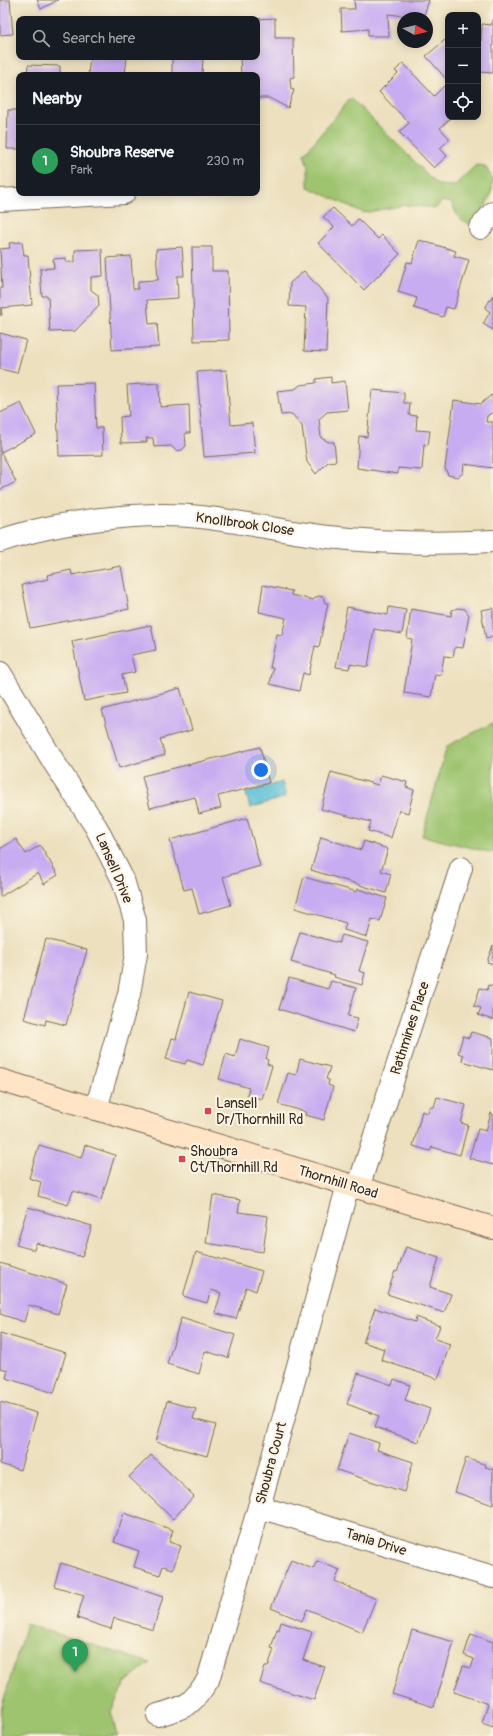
<!DOCTYPE html>
<meta charset="utf-8">
<style>
:root{--surface:#171b24;--page:#242831;--text:#f1f3f6;--muted:#9ea1a6;--line:#363941;--accent:#b45309}
body{margin:0;font-family:Pangolin,sans-serif;background:var(--page);color:var(--text)}
.controls{position:absolute;right:12px;top:12px;display:grid;overflow:hidden;border-radius:8px;box-shadow:0 2px 10px #0003}
.controls button{width:36px;height:36px;display:grid;place-items:center;padding:0;border:0;border-bottom:1px solid var(--line);background:var(--surface);color:var(--text);font:20px sans-serif}
.compass{position:absolute;left:397px;top:12px;width:36px;height:36px;border-radius:50%;background:var(--surface);box-shadow:0 2px 10px #0003;rotate:98deg}
.you{position:absolute;left:261px;top:770px;width:14px;height:14px;margin:-10px;border:3px solid #fff;border-radius:50%;background:#1a73e8;box-shadow:0 0 0 6px #1a73e833}
.badge{display:grid;place-items:center;width:26px;height:26px;border-radius:50%;background:var(--accent);color:#fff;font-size:13px;font-weight:700}
.pin{position:absolute;translate:-50% -33px;filter:drop-shadow(0 1px 2px #0008)}
.pin::after{content:'';position:absolute;top:21px;width:14px;height:12px;background:inherit;clip-path:polygon(0 0,100% 0,50% 100%)}
.list{margin:0;padding:0;list-style:none}
h2{display:flex;justify-content:space-between;align-items:center;height:52px;margin:0;padding:0 16px;font-size:17px}
h2 small{font-size:13px;font-weight:400;color:var(--muted)}
.list li{display:grid;grid-template-columns:26px 1fr auto;gap:12px;align-items:center;box-sizing:border-box;height:72px;padding:0 16px;border-top:1px solid var(--line)}
.list b{display:block;font-size:15px;white-space:nowrap}
.list p{margin:0;font-size:13px;white-space:nowrap;color:var(--muted)}
.list em{font-size:13px;font-style:normal;color:var(--muted)}
.icon{flex:none;width:22px;height:22px;fill:none;stroke:currentColor;stroke-width:2;stroke-linecap:round;stroke-linejoin:round}
.map{position:relative;flex:none;width:493px;height:1736px;overflow:hidden}
.search{position:absolute;background:var(--surface);box-shadow:0 2px 10px #0003;left:16px;top:16px;width:244px;height:44px;display:flex;align-items:center;gap:10px;box-sizing:border-box;padding:0 14px;border-radius:8px;color:var(--muted);font-size:15px}
.panel{position:absolute;background:var(--surface);box-shadow:0 2px 10px #0003;left:16px;top:72px;width:244px;height:124px;border-radius:8px}
.map>svg:first-child{display:block}
.green{fill:#9ec46f;stroke:#6c7746}
.water{fill:#59c0d7;stroke:#4a757a}
.building{fill:#c7acf1}
.lines{fill:none;stroke-linecap:round;stroke-linejoin:round}
.street-casing{stroke:#796a56;stroke-width:24}
.secondary-casing{stroke:#796a56;stroke-width:24}
.street{stroke:#fff;stroke-width:22}
.secondary{stroke:#ffe4c6;stroke-width:22}
.poi-dot{fill:#d1495b;stroke:#fcf5e5;stroke-width:1.5}
.labels{text-anchor:middle;dominant-baseline:central;stroke-width:4;stroke-linejoin:round;paint-order:stroke}
.street-label{font-size:14px;fill:#3b2a1e;stroke:#fcf5e5}
.poi-label{font-size:14px;fill:#3b2a1e;stroke:#fcf5e5;text-anchor:start}
</style>
<div class="map">
<svg width="493" height="1736" viewBox="0 0 493 1736">
<rect width="100%" height="100%" fill="#fcf5e5"/>
<filter id="ink" filterUnits="userSpaceOnUse"><feTurbulence type="fractalNoise" baseFrequency=".025" numOctaves="2"/><feDisplacementMap in="SourceGraphic" scale="8" xChannelSelector="R" yChannelSelector="G"/><feConvolveMatrix kernelMatrix="1 2 1 2 8 2 1 2 1" color-interpolation-filters="sRGB"/></filter>
<filter id="wash" filterUnits="userSpaceOnUse"><feTurbulence type="fractalNoise" baseFrequency=".012" numOctaves="4" result="noise"/><feDisplacementMap in="SourceGraphic" scale="16" xChannelSelector="R" yChannelSelector="G"/><feGaussianBlur stdDeviation="0.9" result="paint"/><feColorMatrix in="noise" values="0 0 0 0 0 0 0 0 0 0 0 0 0 0 0 0 0 1.4 0 .05"/><feComposite in="paint" operator="in"/></filter>
<g filter="url(#wash)">
<rect width="100%" height="100%" fill="#ece0be"/>
<g class="green">
<path d="M 351,98 L 438,185 L 454,186 L 476,165 L 485,166 C 487,170 492,176 493,180 C 493,196 482,216 470,224 C 458,221 456,214 452,203 L 442,201 L 436,208 L 405,205 L 364,213 L 308,187 L 308,167 L 304,154 Z"/>
<polygon points="493,723 493,853 422,836 447,746"/>
<polygon points="26,1624 150,1663 125,1683 111,1711 117,1736 0,1736 0,1713"/>
</g>
<polygon class="water" points="282,782 286,797 250,808 246,793"/>
<g id="blocks">
<g class="building">
<polygon points="0,0 10,0 13,34 0,35"/>
<polygon points="37,0 58,0 41,9"/>
<polygon points="354,0 429,0 423,18 388,14 389,36 368,36 368,29 342,31 341,9 355,9"/>
<polygon points="493,17 493,73 479,72 482,24 491,25"/>
<polygon points="275,18 275,38 293,38 294,77 290,78 291,89 294,90 288,108 269,98 257,98 257,75 241,75 240,57 257,57 257,19"/>
<polygon points="445,40 448,43 448,81 426,56"/>
<polygon points="90,57 127,57 125,75 88,75"/>
<polygon points="172,57 203,57 202,75 172,75"/>
<polygon points="403,63 434,96 444,86 448,90 448,117 452,117 440,128 450,139 440,148 447,156 434,168 399,132 409,123 379,92 398,73 395,71"/>
<polygon points="28,65 60,66 60,75 27,75"/>
<polygon points="8,110 19,110 19,149 7,149"/>
<polygon points="333,208 352,226 358,219 378,239 382,235 400,254 364,290 318,243 334,227 323,217"/>
<polygon points="419,240 456,251 454,256 469,260 454,309 446,307 443,317 414,308 417,298 398,292 407,262 412,263"/>
<polygon points="22,242 24,255 28,255 32,305 1,308 2,315 0,315 0,288 2,288 0,249 10,248 9,243"/>
<polygon points="182,247 184,276 177,276 178,298 147,300 149,324 157,323 159,347 112,350 107,258 131,256 133,289 138,289 138,281 158,280 156,249"/>
<polygon points="192,247 212,247 212,271 228,271 229,340 194,341"/>
<polygon points="102,249 103,276 91,277 91,290 98,295 99,306 75,331 50,332 48,296 42,296 40,269 54,268 53,259 66,258 66,262 75,262 75,250"/>
<polygon points="304,271 328,298 326,352 304,351 306,307 289,306 290,283"/>
<polygon points="493,295 493,330 483,324 490,312 485,308"/>
<polygon points="0,333 26,340 17,373 0,369"/>
<polygon points="226,370 231,425 252,423 255,453 204,457 197,372"/>
<polygon points="331,377 331,383 345,381 348,410 327,412 319,419 321,438 329,442 334,442 336,461 328,462 316,474 307,462 302,426 292,414 281,415 277,391 295,389 300,385 316,383 316,379"/>
<polygon points="94,383 96,428 102,428 103,455 59,456 56,384"/>
<polygon points="159,383 160,407 189,405 190,433 185,433 186,446 182,450 176,451 171,446 154,447 153,438 146,438 147,442 121,443 120,417 129,416 127,385"/>
<polygon points="372,390 404,393 404,403 410,403 409,415 417,416 416,430 430,431 428,445 424,444 422,470 398,468 398,474 357,468 359,436 367,437"/>
<polygon points="491,395 493,399 493,412 487,416 486,422 493,422 493,468 464,464 463,473 458,477 448,475 445,468 454,400 481,404"/>
<polygon points="21,403 36,434 1,452 16,482 0,490 0,413"/>
<polygon points="121,566 129,609 30,628 22,585 48,579 47,575 71,570 72,575"/>
<polygon points="263,585 292,591 291,595 313,600 318,596 323,597 325,603 328,603 319,647 315,646 309,675 303,673 299,691 270,684 273,668 270,668 277,634 282,635 286,618 259,612"/>
<polygon points="347,607 388,615 389,607 406,610 402,634 374,629 368,667 350,664 349,669 336,667"/>
<polygon points="458,608 465,609 469,615 463,648 455,647 453,657 444,656 441,675 435,674 431,697 404,693 412,639 407,638 411,609 451,616 452,610"/>
<polygon points="493,608 493,637 486,639 481,610"/>
<polygon points="151,625 156,650 131,655 135,672 122,675 126,693 84,701 72,641"/>
<polygon points="180,688 192,730 160,739 165,755 119,768 102,710"/>
<polygon points="260,747 269,783 218,796 221,808 199,814 195,797 150,808 142,776"/>
<polygon points="331,772 378,785 381,775 407,782 406,787 414,790 408,813 399,810 391,838 368,831 371,822 321,809"/>
<polygon points="247,818 260,866 223,877 231,905 199,914 192,888 184,890 170,840"/>
<polygon points="321,837 361,850 364,841 388,849 381,871 391,874 386,893 311,870"/>
<polygon points="16,839 26,854 40,845 58,875 44,884 38,873 0,897 0,849"/>
<polygon points="304,877 357,892 358,889 387,898 380,921 372,919 367,937 344,930 346,923 295,908"/>
<polygon points="300,932 339,943 342,935 368,942 359,971 365,973 362,985 334,977 335,975 291,962"/>
<polygon points="46,939 87,950 66,1025 46,1020 45,1025 24,1019"/>
<polygon points="493,945 493,964 487,962"/>
<polygon points="289,978 328,989 331,981 356,988 348,1016 358,1018 354,1032 279,1009"/>
<polygon points="488,985 493,986 493,1020 478,1015 481,1008 474,1006 480,988 487,990"/>
<polygon points="189,992 222,1001 203,1065 187,1060 185,1064 166,1059 172,1038 176,1039"/>
<polygon points="471,1032 493,1038 493,1070 462,1061 463,1055 458,1053 463,1036 469,1038"/>
<polygon points="240,1039 269,1048 266,1059 268,1060 267,1064 272,1066 262,1099 247,1095 249,1088 219,1079 226,1054 235,1057"/>
<polygon points="300,1059 330,1067 326,1079 329,1080 328,1085 333,1087 324,1120 305,1115 306,1112 278,1104 288,1073 296,1075"/>
<polygon points="437,1097 466,1105 461,1123 468,1125 460,1155 432,1147 430,1151 413,1146 422,1111 428,1113 430,1107 434,1107"/>
<polygon points="491,1113 493,1114 493,1165 469,1158 478,1129 486,1131"/>
<polygon points="39,1145 81,1158 85,1145 115,1155 101,1200 73,1191 68,1205 38,1196 41,1182 29,1178"/>
<polygon points="213,1195 240,1200 238,1212 268,1216 263,1252 206,1243"/>
<polygon points="28,1207 92,1226 82,1257 36,1243 34,1250 16,1245"/>
<polygon points="406,1247 439,1258 430,1287 451,1294 444,1313 387,1294 395,1271 397,1272"/>
<polygon points="196,1252 262,1271 256,1291 246,1287 236,1319 215,1313 221,1293 211,1290 207,1303 183,1296"/>
<polygon points="0,1263 67,1284 58,1314 29,1305 24,1322 0,1314"/>
<polygon points="375,1308 415,1322 416,1317 440,1326 435,1339 450,1344 438,1379 381,1360 384,1349 363,1342"/>
<polygon points="181,1318 235,1335 228,1358 205,1351 199,1374 167,1364"/>
<polygon points="0,1333 66,1353 54,1393 6,1378 8,1370 0,1368"/>
<polygon points="358,1373 392,1385 394,1379 410,1385 405,1400 430,1409 418,1442 375,1427 379,1416 347,1404"/>
<polygon points="167,1401 196,1409 193,1419 216,1425 207,1456 156,1442"/>
<polygon points="0,1402 37,1413 20,1470 0,1464"/>
<polygon points="349,1433 379,1443 377,1450 413,1462 404,1492 337,1470"/>
<polygon points="151,1455 194,1496 173,1519 129,1477"/>
<polygon points="466,1458 486,1465 485,1467 493,1469 493,1505 455,1492"/>
<polygon points="124,1513 173,1530 169,1542 181,1546 173,1569 163,1566 160,1575 134,1567 139,1551 114,1542"/>
<polygon points="291,1560 313,1569 317,1561 340,1570 335,1581 376,1599 362,1632 307,1609 302,1621 271,1608"/>
<polygon points="61,1563 163,1597 153,1630 114,1618 111,1629 77,1618 84,1595 54,1586"/>
<polygon points="281,1622 312,1632 303,1660 325,1667 314,1700 260,1683 265,1667 268,1667 274,1649 271,1648 277,1629 279,1630"/>
<polygon points="412,1630 454,1642 434,1707 392,1694"/>
<polygon points="471,1634 493,1642 493,1727 482,1723 488,1704 454,1692 463,1666 471,1668 474,1659 464,1655"/>
</g>
</g>
</g>
<g filter="url(#ink)">
<use href="#blocks" fill-opacity="0" stroke="#796a56" stroke-width="1"/>
<g class="lines">
<g class="street-casing">
<g id="street">
<polyline points="0,200 124,193"/>
<polyline points="480,228 493,213"/>
<path d="M 0,541 C 55,522 143,510 201,517 C 244,522 286,532 329,537 C 383,543 439,544 493,541"/>
<polyline points="0,673 55,764 96,827 123,880 135,920 136,954 129,994 96,1109"/>
<polyline points="358,1188 461,868"/>
<polyline points="259,1507 493,1577"/>
<path d="M 158,1715 C 189,1706 190,1706 208,1680 L 259,1507 L 348,1185"/>
</g>
</g>
<g class="secondary-casing">
<polyline id="secondary" points="0,1080 493,1228"/>
</g>
<use href="#street" class="street"/>
<use href="#secondary" class="secondary"/>
</g>
</g>
<g class="poi-dot">
<rect x="204" y="1107" width="8" height="8" rx="2"/>
<rect x="178" y="1155" width="8" height="8" rx="2"/>
</g>
<g class="labels">
<g class="street-label">
<text transform="translate(245 524) rotate(8)">Knollbrook Close</text>
<text transform="translate(114 868) rotate(67)">Lansell Drive</text>
<text transform="translate(410 1028) rotate(-72)">Rathmines Place</text>
<text transform="translate(338 1182) rotate(17)">Thornhill Road</text>
<text transform="translate(271 1463) rotate(-75)">Shoubra Court</text>
<text transform="translate(376 1542) rotate(17)">Tania Drive</text>
</g>
<g class="poi-label">
<text x="216" y="1103">Lansell<tspan x="216" dy="16">Dr/Thornhill Rd</tspan></text>
<text x="190" y="1151">Shoubra<tspan x="190" dy="16">Ct/Thornhill Rd</tspan></text>
</g>
</g>
</svg>
<div class="controls">
<button>+</button>
<button>−</button>
<button><svg class="icon" aria-label="locate" viewBox="0 0 24 24"><circle cx="12" cy="12" r="6"/><path d="M12 2v4M12 18v4M2 12h4M18 12h4"/></svg></button>
</div>
<svg class="compass" viewBox="-18 -18 36 36"><path d="M0-13l5 13h-10z" fill="#e53935"/><path d="M0 13l5-13h-10z" fill="#9ea1a6"/></svg>
<div class="you"></div>
<div class="pin badge" style="left:75px;top:1672px;background:#2e9e5b">1</div>
<div class="search"><svg class="icon" aria-label="search" viewBox="0 0 24 24"><circle cx="10" cy="10" r="6"/><path d="M15 15l6 6"/></svg>Search here</div>
<section class="panel">
<h2>Nearby<small></small></h2>
<ul class="list">
<li><span class="badge" style="background:#2e9e5b">1</span><div><b>Shoubra Reserve</b><p>Park</p></div><em>230 m</em></li>
</ul>
</section>
</div>
